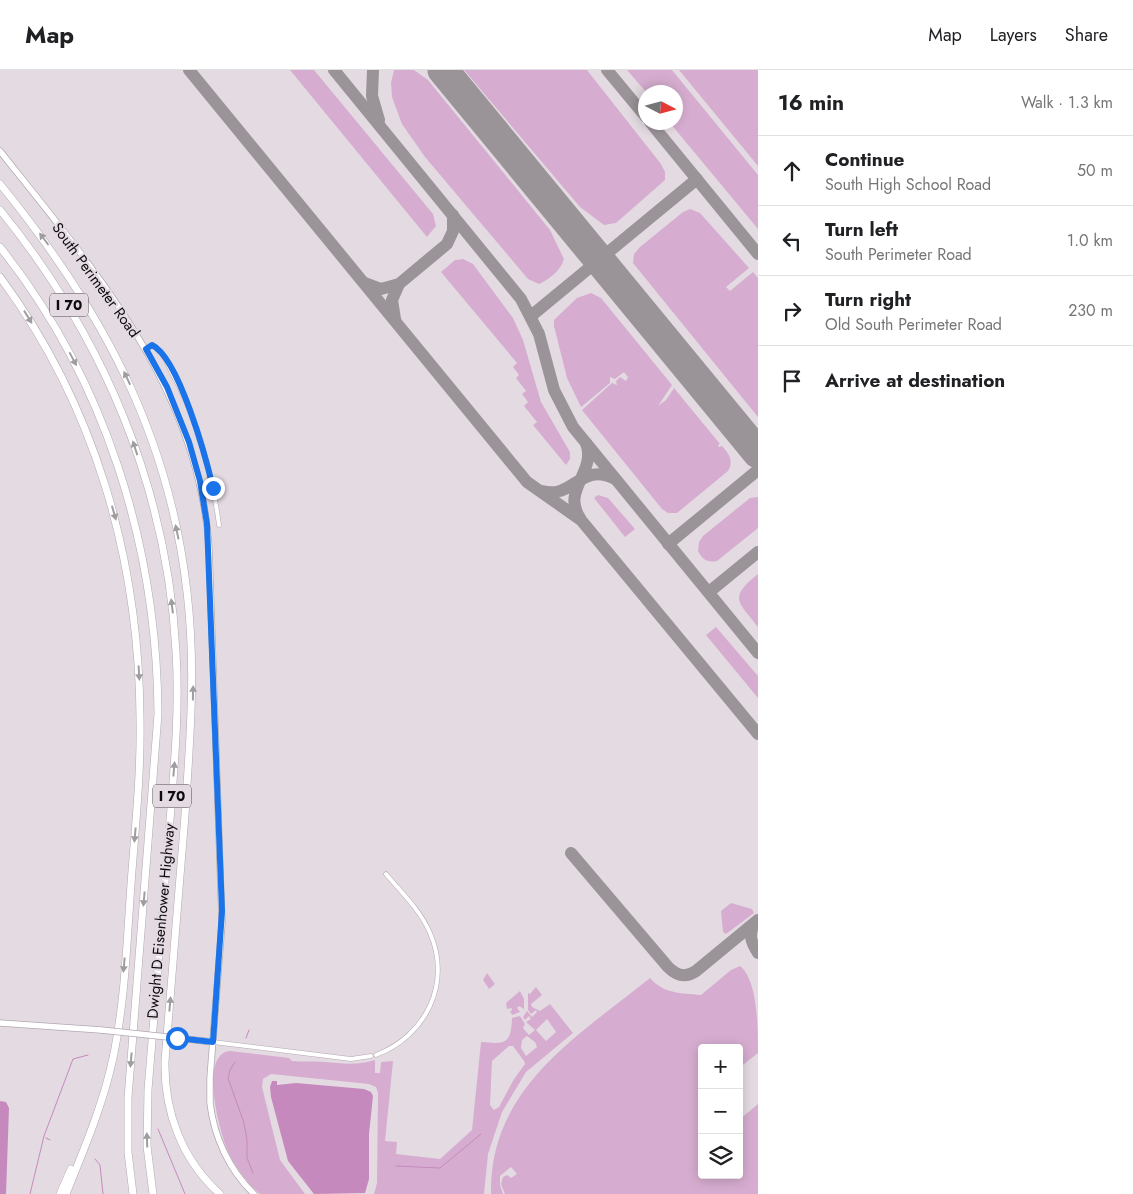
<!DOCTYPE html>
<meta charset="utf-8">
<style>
:root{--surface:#fff;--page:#f6f6f6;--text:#202124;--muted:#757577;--line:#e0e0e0}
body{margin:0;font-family:Jost,sans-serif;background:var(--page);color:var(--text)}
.controls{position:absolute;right:15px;bottom:15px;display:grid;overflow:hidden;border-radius:5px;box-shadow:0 2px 12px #0003}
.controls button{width:45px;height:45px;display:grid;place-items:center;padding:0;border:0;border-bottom:1px solid var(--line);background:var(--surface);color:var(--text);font:25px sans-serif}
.compass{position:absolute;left:638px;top:15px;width:45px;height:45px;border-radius:50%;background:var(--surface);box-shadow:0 2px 12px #0003;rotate:96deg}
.stop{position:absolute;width:15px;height:15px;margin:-11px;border:4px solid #1a73e8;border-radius:50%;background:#fff}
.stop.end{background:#1a73e8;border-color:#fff;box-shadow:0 1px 5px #0008}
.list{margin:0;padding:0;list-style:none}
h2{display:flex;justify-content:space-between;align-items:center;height:65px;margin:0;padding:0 20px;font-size:21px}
h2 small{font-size:16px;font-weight:400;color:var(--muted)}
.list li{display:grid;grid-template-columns:32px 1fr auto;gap:15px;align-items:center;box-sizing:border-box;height:70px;padding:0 20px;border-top:1px solid var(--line)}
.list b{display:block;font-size:19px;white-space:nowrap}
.list p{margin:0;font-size:16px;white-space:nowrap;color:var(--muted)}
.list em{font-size:16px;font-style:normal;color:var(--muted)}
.icon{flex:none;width:28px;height:28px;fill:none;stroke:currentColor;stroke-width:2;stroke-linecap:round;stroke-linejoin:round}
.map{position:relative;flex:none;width:758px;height:1124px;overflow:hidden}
header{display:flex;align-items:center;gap:30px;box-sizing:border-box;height:70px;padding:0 25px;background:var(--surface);border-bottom:1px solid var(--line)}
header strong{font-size:24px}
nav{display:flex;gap:28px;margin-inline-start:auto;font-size:18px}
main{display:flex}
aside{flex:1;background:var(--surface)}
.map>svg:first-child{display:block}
.green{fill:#d6add0;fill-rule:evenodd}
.water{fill:#c589bd}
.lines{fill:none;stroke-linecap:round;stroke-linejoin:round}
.stream{stroke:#c589bd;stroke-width:1}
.taxiway{stroke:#9a9398;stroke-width:12}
.runway{stroke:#9a9398;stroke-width:31}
.street-casing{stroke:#b1a9b0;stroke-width:5}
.secondary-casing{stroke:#b1a9b0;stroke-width:7}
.highway-casing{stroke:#b1a9b0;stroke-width:8}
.street{stroke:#fff;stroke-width:4}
.secondary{stroke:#fff;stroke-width:5.5}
.highway{stroke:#fff;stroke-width:7}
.secondary-bridge-casing{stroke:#b1a9b0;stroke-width:7;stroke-linecap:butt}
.secondary-bridge{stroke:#fff;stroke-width:5.5}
.oneway{fill:#9f9d9f}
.route{stroke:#1a73e8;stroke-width:6}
.labels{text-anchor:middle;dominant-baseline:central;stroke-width:4.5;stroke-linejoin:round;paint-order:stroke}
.shield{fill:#e4dbe2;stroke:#4e494e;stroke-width:1}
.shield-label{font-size:14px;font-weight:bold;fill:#0e0b0e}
.street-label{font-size:15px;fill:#0e0b0e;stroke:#e4dbe2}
</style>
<header>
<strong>Map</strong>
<nav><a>Map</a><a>Layers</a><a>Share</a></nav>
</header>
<main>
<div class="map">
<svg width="758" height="1124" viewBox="0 0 758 1124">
<rect width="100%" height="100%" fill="#e4dbe2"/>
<g class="green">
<polygon points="290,0 314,0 433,144 436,156 427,167"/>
<path d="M 394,0 L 414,0 L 428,10 L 550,160 L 564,189 C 561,200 550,209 539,214 L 528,209 L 425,87 L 402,54 L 392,27 L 391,13 Z"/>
<polygon points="464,0 587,0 661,94 665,102 665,110 616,153 604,155 580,137"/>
<polygon points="627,0 672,0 758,105 758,159 670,53 676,52 676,22 646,22"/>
<polygon points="679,0 758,0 758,96"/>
<polygon points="690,139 700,143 749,198 726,217 730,221 753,202 758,208 758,347 633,193 634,184 640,177 683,142"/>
<polygon points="463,189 473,194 513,248 523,270 541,332 570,382 570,389 566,395 533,355 537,352 524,336 528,332 522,324 526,321 516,308 519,305 513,297 517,293 441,202 455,190"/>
<path d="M 591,223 L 601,228 L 672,315 L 658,336 L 666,330 L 674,318 L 720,374 L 718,375 L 719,377 L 722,376 C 729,384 734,391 728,401 L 677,443 L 668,443 L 662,439 L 582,340 L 612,313 L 617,315 L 616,311 L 620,307 L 626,311 L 628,307 L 624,302 L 615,309 L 610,307 L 610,313 L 581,337 L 567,308 L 554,256 L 554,250 L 577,228 Z"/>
<polygon points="598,425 608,428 635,459 625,467 594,428"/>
<path d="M 758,427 L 758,458 L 717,491 C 707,493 702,489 698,481 L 699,472 L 703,466 L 750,428 Z"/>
<path d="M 758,504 L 758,557 C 738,531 728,528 758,504 Z"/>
<polygon points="716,557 758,606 758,628 706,565"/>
<polygon points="731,833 752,839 754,843 726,864 723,862 721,841"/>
<path d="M 740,896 C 758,910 758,959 758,983 L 739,998 L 739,978 L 702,978 L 702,1105 L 739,1105 L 739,1050 L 758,1034 L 758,1124 L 505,1124 L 501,1114 L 503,1107 L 507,1105 L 511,1108 L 517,1104 L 511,1097 L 500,1106 L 500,1115 L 503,1124 L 491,1124 C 489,1018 577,967 650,908 C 664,924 681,923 701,925 L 731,900 Z"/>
<polygon points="487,903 495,914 489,919 483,910"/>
<path d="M 536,917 L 542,925 L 531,934 L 532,937 L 540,941 L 550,934 L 573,963 L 526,1002 L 502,1042 L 488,1084 L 484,1124 L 374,1124 L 377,1113 L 378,1023 L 376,1017 L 369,1014 L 271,1004 L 263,1009 L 262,1017 L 280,1090 L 305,1124 L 260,1124 C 247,1113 237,1099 229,1084 C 220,1065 198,984 230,981 L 289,988 L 292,991 C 303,992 313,991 324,992 C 343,993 354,996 375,990 L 375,1003 L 380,1003 L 381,992 L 393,991 L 385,1071 L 397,1072 L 396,1084 L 440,1089 L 472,1060 L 481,972 C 505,974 511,975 512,948 L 520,946 L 525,954 L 523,958 L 529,965 L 535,960 L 526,952 L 531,949 L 529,946 L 525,950 L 523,947 L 527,941 L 532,947 L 537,942 L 536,940 L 531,944 L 528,940 L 528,923 L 530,924 ZM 547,949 L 556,962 L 546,971 L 536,960 ZM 527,966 L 535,972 L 537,977 L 526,986 L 521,978 L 522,970 ZM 509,976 L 513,976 L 524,991 L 525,994 L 514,1009 L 499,1037 L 494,1040 L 490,1035 L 492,991 Z"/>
<polygon points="520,921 524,929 524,939 519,936 517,938 520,942 512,945 509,940 511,942 512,938 507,939 506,933"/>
</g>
<g class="water">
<polygon points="272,1011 277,1011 277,1015 296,1013 364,1019 371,1022 373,1026 369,1064 369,1109 365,1123 314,1124 288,1091 271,1027 270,1017"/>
<polygon points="0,1031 6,1032 9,1038 6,1124 0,1124"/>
</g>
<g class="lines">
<g class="stream">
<polyline points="246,968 249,960"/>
<polyline points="235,992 230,1000 228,1008 244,1053 247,1070 247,1088 253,1103"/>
<polyline points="158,1059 185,1124"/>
<polyline points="46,1068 50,1070"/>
<polyline points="95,1089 100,1095 103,1124"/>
<polyline points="396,1096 440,1098 481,1064"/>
<polyline points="30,1124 44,1066 73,989 88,985"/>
</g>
<g class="taxiway">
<polyline points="189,0 527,412 581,450 758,664"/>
<polyline points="334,0 521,229 539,264 554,320 573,357 758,583"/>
<polyline points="373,0 372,26 379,50"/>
<polyline points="607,0 646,47"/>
<polyline points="650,52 758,184"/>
<polyline points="365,213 381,219 399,214 447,174 453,161 453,145"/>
<polyline points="531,246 697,109"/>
<polyline points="395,249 392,230 399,214"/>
<path d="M 542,421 C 573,430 581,391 615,409"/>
<path d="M 580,448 C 561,420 597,402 586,373"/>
<polyline points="668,474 758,400"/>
<polyline points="709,522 758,482"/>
<path d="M 571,783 L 668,897 C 677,906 686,908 696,901 L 758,850"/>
<path d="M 755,853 C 748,865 751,872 758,883"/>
</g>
<polyline class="runway" points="443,0 758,383"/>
<g class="street-casing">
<g id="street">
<path d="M 146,279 L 152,275 C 162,280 167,293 172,303 C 198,350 212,402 219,455"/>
<polyline points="213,972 351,989 371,986"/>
<path d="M 376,985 C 426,966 452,913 430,863 C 421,841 401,822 386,804"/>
</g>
</g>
<g class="secondary-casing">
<g id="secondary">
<path d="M 0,81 C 95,201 199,318 209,478 L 222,853 L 210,1008 L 210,1033 C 214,1067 229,1100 254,1124"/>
<polyline points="0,953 101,960"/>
<polyline points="177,968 213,972"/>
</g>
</g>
<g class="highway-casing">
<g id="highway">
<path d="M 0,114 C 100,237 169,362 187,522 C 196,597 190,670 185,745 C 179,827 172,909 165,991 C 164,1042 182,1090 220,1124"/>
<path d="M 0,140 C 103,266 167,417 176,581 C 180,646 173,710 168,775 C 161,857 154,939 148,1020 L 147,1076 L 153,1124"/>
<path d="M 0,177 C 105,309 157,475 158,644 L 128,1028 L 128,1082 L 133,1124"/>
<path d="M 0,207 C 95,335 139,489 140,648 C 141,699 136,750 132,801 C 127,863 126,927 113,988 C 103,1035 84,1079 66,1124"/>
<polyline points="60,1124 71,1099"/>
</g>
</g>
<use href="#street" class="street"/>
<use href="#secondary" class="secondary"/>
<use href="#highway" class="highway"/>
<g class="secondary-bridge-casing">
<polyline id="secondary-bridge" points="101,960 177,968"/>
</g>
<use href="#secondary-bridge" class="secondary-bridge"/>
</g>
<defs><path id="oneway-solid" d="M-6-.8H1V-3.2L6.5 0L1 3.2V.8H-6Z" transform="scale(1.25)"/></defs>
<g class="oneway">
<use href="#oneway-solid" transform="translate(44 169) rotate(-127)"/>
<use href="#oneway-solid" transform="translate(28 247) rotate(58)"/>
<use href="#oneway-solid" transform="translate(73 289) rotate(62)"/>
<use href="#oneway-solid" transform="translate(127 308) rotate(-115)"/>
<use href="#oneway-solid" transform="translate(135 378) rotate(-108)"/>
<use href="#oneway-solid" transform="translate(114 443) rotate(74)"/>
<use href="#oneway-solid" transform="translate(177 462) rotate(-102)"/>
<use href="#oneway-solid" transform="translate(172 536) rotate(-97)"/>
<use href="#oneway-solid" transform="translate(139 603) rotate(87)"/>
<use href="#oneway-solid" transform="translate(193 623) rotate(-89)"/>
<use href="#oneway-solid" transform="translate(174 699) rotate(-85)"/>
<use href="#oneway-solid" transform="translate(135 765) rotate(95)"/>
<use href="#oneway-solid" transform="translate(144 829) rotate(95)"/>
<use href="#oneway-solid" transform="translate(124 895) rotate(95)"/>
<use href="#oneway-solid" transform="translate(170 934) rotate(-85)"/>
<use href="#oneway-solid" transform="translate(131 990) rotate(95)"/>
<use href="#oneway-solid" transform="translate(147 1070) rotate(-92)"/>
</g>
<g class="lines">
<path class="route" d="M 177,968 L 213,972 L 222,841 L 207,454 L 200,411 L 189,372 L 167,317 L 146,279 L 152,275 C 179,288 206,388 213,418"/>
</g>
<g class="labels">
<g class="shield">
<rect x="50" y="223.5" width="38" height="23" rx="4"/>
<rect x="153" y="714.5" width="38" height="23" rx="4"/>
</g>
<g class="shield-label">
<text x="69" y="235">I 70</text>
<text x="172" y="726">I 70</text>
</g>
<g class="street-label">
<text transform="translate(96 210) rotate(54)">South Perimeter Road</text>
<text transform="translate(161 851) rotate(-85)">Dwight D Eisenhower Highway</text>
</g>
</g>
</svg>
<div class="controls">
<button>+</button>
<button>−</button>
<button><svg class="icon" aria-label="layers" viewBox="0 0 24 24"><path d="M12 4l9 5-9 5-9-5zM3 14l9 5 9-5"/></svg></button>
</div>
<svg class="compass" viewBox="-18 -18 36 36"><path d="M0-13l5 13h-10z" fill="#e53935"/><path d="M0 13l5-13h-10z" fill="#757577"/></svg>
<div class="stop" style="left:177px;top:968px"></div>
<div class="stop end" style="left:213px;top:418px"></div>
</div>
<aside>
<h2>16 min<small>Walk · 1.3 km</small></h2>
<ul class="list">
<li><svg class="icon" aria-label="ahead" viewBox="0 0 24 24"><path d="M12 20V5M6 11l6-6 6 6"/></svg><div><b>Continue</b><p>South High School Road</p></div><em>50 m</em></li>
<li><svg class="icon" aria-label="left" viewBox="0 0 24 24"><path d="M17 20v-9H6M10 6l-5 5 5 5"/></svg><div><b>Turn left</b><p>South Perimeter Road</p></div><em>1.0 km</em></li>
<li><svg class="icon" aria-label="right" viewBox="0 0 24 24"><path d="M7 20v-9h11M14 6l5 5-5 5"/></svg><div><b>Turn right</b><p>Old South Perimeter Road</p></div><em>230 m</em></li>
<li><svg class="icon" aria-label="arrive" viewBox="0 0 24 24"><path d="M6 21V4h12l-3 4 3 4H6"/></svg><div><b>Arrive at destination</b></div></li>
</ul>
</aside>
</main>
